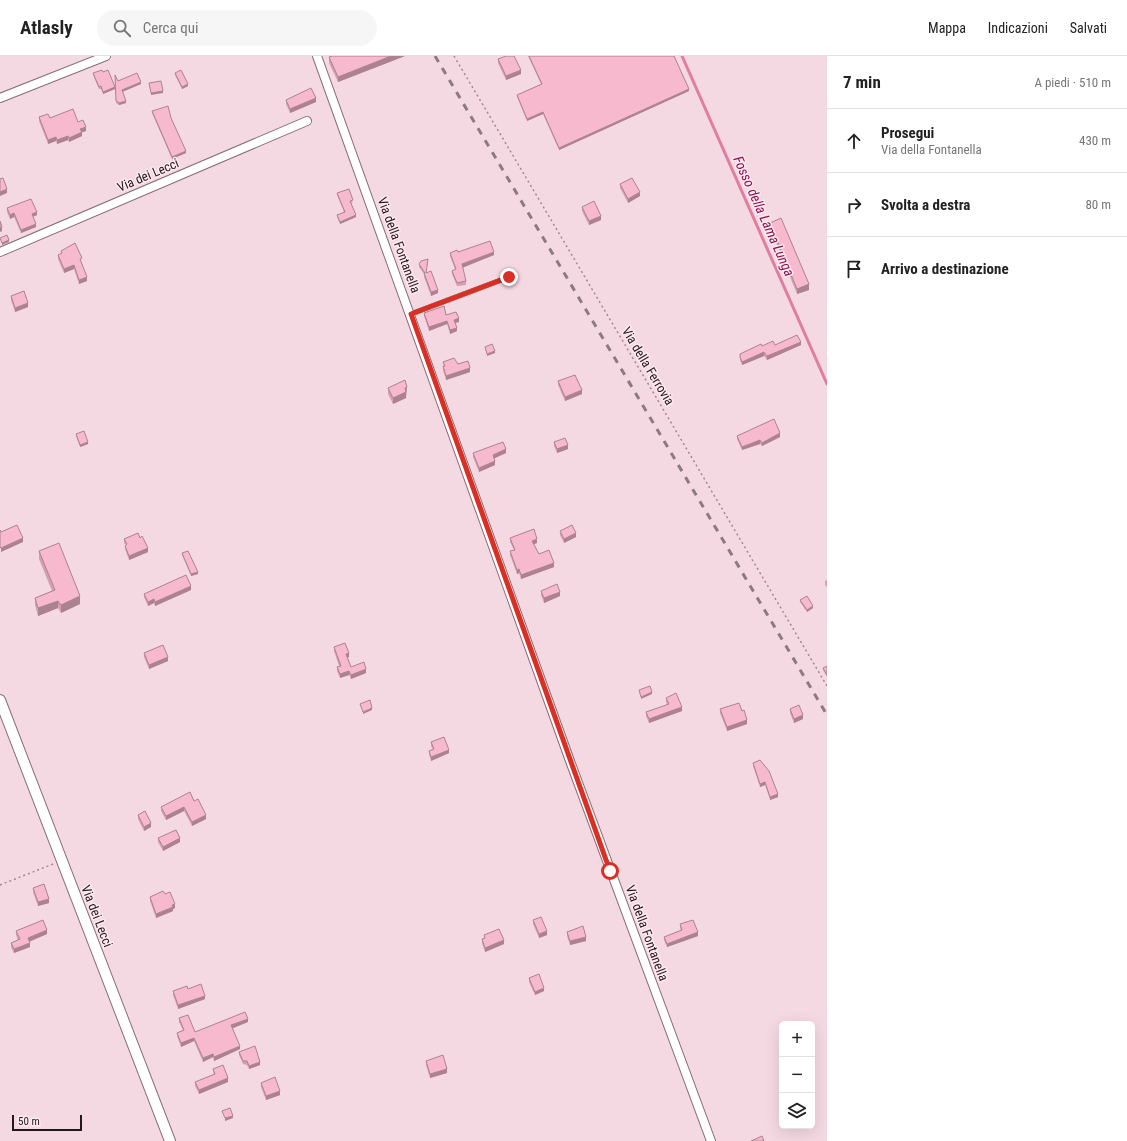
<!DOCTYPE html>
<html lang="it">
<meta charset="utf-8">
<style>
:root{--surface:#fff;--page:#f6f6f6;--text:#222;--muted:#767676;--line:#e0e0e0}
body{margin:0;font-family:"Roboto Condensed",sans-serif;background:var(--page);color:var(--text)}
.controls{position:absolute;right:12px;bottom:12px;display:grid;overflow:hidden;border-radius:6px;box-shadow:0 4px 16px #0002}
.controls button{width:36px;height:36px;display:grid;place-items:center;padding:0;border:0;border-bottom:1px solid var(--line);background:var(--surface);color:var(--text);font:20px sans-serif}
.scale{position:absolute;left:12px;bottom:10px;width:70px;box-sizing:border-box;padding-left:4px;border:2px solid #23191c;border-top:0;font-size:11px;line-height:14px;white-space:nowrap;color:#23191c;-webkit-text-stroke:3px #ffe8ef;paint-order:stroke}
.stop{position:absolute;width:12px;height:12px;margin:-9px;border:3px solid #d93025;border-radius:50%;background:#fff}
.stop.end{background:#d93025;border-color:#fff;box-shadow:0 1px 4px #0008}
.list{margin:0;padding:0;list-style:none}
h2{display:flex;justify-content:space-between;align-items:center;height:52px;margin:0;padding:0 16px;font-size:17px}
h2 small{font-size:13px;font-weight:400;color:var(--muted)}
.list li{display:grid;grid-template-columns:26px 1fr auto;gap:12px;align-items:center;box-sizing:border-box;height:64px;padding:0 16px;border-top:1px solid var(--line)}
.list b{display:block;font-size:15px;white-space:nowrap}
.list p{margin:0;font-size:13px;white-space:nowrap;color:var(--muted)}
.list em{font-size:13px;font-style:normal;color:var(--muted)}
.icon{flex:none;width:22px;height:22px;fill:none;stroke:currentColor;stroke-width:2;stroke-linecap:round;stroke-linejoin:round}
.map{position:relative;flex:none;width:827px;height:1085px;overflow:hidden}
header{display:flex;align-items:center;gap:24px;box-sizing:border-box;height:56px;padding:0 20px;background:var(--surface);border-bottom:1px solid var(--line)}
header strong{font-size:19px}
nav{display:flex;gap:22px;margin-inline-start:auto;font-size:14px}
.search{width:280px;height:36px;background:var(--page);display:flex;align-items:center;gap:10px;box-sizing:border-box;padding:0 14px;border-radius:22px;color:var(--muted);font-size:15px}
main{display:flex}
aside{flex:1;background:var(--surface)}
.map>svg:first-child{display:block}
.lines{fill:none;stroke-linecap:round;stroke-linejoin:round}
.stream{stroke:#df7ea2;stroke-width:3}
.service-casing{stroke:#876e76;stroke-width:5.5}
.minor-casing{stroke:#876e76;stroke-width:10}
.tertiary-casing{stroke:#876e76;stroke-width:12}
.path{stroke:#9e8a90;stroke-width:1.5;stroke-dasharray:2 3;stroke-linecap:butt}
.service{stroke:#fff;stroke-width:4}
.minor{stroke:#fff;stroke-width:8}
.tertiary{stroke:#fff;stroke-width:10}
.rail{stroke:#8d7a80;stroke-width:3;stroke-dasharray:7 7;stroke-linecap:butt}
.wall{fill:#d49fb1}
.shaded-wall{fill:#ad8290}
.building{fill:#f7b9ce;stroke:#ad8290}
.route{stroke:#d93025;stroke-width:5}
.labels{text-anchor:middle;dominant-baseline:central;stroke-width:3;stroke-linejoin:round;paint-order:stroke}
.street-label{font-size:13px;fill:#23191c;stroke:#ffe8ef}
.water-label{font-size:14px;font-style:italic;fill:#88134d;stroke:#ffe8ef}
</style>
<header>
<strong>Atlasly</strong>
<div class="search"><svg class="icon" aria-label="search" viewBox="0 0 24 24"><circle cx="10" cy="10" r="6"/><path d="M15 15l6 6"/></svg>Cerca qui</div>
<nav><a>Mappa</a><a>Indicazioni</a><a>Salvati</a></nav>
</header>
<main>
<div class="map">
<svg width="827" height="1085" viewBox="0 0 827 1085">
<rect width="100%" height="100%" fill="#f5d9e2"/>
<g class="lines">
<polyline class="stream" points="682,0 827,328"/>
<g class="service-casing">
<polyline id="service" points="411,258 509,221"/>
</g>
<g class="minor-casing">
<g id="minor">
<polyline points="317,0 570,705 711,1085"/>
<polyline points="0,42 106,0"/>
<polyline points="0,196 307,65"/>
</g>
</g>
<g class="tertiary-casing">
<polyline id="tertiary" points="0,644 170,1085"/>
</g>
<g class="path">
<polyline points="454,0 827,630"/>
<polyline points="0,829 53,808"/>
</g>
<use href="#service" class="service"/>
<use href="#minor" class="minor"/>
<use href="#tertiary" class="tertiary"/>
<polyline class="rail" points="435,0 827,659"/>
</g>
<g class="wall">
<polygon points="405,0 338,26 329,7 329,1"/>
<polygon points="528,0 674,0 689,35 559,94 543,58 527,65 517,41 517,39 541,28"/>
<polygon points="498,3 521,18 506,24 498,7"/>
<polygon points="103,16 115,33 103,38 101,33 99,33 93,19 93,17"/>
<polygon points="175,17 188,30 182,33 175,19"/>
<polygon points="115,19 118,25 141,28 122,36 126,47 119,49 116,47"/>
<polygon points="286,44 316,46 290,57 286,48"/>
<polygon points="152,55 171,62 186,97 172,103 152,57"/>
<polygon points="39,61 78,66 86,75 82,76 82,80 69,86 68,84 57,88 56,85 48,88 39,65"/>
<polygon points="620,128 640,140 628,147 620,132"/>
<polygon points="337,137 353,146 351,147 356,161 340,168 337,161 337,159 344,156 337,139"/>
<polygon points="582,151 601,164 589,169 582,155"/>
<polygon points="7,152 37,159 33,161 36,171 21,177 14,161 10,163 7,156"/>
<polygon points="770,167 809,234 797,238 770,172"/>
<polygon points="61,195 82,206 81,206 87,225 79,228 74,213 64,217 58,203 58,199 61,198"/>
<polygon points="458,196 494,199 462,211 466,225 466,229 457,230 452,218 452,215 455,213 450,200 450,197"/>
<polygon points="419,208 427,217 438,237 431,240 424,221 424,218 419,211"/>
<polygon points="11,240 28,251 15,256 11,244"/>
<polygon points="424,257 446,259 459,266 455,267 457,275 450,278 447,268 429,275 424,260"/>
<polygon points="775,289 801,289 767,304 764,300 742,309 740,304 740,298 762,290"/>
<polygon points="443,306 458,308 470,316 446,324 443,314 443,310 444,310"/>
<polygon points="558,325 582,338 565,345 558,329"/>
<polygon points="388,332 407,337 406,337 406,342 393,348 388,338"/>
<polygon points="76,378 88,388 80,391 76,380"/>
<polygon points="737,380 780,381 762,390 760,388 742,394 737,383"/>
<polygon points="554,386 568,393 557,397 554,390"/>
<polygon points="473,397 506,397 494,402 495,409 479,416 473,401"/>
<polygon points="560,475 576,481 564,487 560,479"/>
<polygon points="140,482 148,496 129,504 125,493 125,490 126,489 124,487 124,483"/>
<polygon points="510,482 537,487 534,488 539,498 554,511 521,523 519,517 517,518 510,499 510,495 514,494 510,486"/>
<polygon points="39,495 80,548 61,557 58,552 38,560 35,549 35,542 52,535 39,503"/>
<polygon points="182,497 198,518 191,520 182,499"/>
<polygon points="827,524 827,531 825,529 825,525"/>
<polygon points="191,534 155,550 154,547 148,550 144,541 144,538"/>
<polygon points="541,535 560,540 544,547 541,539"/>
<polygon points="800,544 813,552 807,556 800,546"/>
<polygon points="334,591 349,601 347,602 351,611 366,617 351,623 349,619 340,622 337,615 337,611 339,610 334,595"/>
<polygon points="144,597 168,605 149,613 144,601"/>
<polygon points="827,610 827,621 823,614 823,612"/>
<polygon points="666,642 682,655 649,667 646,660 646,656 667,649 666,646"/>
<polygon points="720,653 747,668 727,675 720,657"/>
<polygon points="790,653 803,663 794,667 790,657"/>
<polygon points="431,686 449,697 431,705 429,698 429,695 433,693 431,690"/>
<polygon points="753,707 778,741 770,744 765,729 760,731 753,710"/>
<polygon points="194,745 206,763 192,770 184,755 166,764 161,755 161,751"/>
<polygon points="138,759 151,771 144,775 138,763"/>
<polygon points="158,782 180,786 163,795 158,786"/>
<polygon points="33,832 49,847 38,850 33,836"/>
<polygon points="165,838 175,852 173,853 173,855 156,862 150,845 150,841"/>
<polygon points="533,864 547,879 539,882 533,868"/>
<polygon points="680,868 698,880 667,891 664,884 664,881 681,874 680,872"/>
<polygon points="16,875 47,878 29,886 30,891 14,897 11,891 11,887 18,884 16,879"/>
<polygon points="567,876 586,885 570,889 567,880"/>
<polygon points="484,879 504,888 485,896 482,887 482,883 484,882"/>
<polygon points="529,922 544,935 535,939 529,926"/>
<polygon points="188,933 205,943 178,953 173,939 173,935"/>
<polygon points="179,962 195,976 248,966 232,972 240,993 214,1005 213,1001 203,1006 194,985 181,991 177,980 177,977 183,974 179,966"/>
<polygon points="239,996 260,1009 249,1013 247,1009 243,1008 239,999"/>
<polygon points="426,1005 447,1017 430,1022 426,1009"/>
<polygon points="213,1013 228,1026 199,1038 195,1030 195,1026 214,1019"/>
<polygon points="261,1027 280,1039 266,1044 261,1031"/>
</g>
<g class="shaded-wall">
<polygon points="391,0 405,0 338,26 338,21"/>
<polygon points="521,14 521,18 506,24 506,20"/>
<polygon points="141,26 141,28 122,36 122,34"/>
<polygon points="188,28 188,30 182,33 182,31"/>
<polygon points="115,31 115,33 103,38 103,36"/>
<polygon points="689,33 689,35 559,94 559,92"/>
<polygon points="163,35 163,37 151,39 151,37"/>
<polygon points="316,42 316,46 290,57 290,53"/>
<polygon points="126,45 126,47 119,49 119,47"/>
<polygon points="543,56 543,58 527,65 527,63"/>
<polygon points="86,71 86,75 80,77 80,73"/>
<polygon points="82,76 82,80 69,86 69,82"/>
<polygon points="68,80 68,84 57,88 57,84"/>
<polygon points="56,81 56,85 48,88 48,84"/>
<polygon points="186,95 186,97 172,103 172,101"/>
<polygon points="7,133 7,137 0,140 0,136"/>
<polygon points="640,136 640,140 628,147 628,143"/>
<polygon points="37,156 37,159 32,161 32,158"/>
<polygon points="14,157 14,161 10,163 10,159"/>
<polygon points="356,159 356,161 340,168 340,166"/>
<polygon points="601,160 601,164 589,169 589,165"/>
<polygon points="36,168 36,171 21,177 21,174"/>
<polygon points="2,171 2,175 0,176 0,172"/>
<polygon points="9,184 9,186 2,189 2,187"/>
<polygon points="494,196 494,199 462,212 462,208"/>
<polygon points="74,209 74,213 64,217 64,213"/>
<polygon points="87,221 87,225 79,228 79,224"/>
<polygon points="809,228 809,234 797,238 797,233"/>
<polygon points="438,234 438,237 431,240 431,236"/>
<polygon points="28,247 28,251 15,256 15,252"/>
<polygon points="459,262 459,266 454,267 454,264"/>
<polygon points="447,265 447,268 429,275 429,271"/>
<polygon points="457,272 457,275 450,278 450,274"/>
<polygon points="801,286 801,289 767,304 767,300"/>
<polygon points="495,295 495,297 487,300 487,298"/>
<polygon points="764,296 764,300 742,309 742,306"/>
<polygon points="470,312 470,316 446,324 446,320"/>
<polygon points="407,331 406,342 393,348 393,342 405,332"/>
<polygon points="582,334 582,338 565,345 565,341"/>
<polygon points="780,377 780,381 762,390 762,387"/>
<polygon points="760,384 760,388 742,394 742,391"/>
<polygon points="88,386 88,388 80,391 80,389"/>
<polygon points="568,389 568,393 557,397 557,393"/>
<polygon points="506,393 506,397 493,403 493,399"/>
<polygon points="495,405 495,409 479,416 479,412"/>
<polygon points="576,477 576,481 564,487 564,483"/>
<polygon points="23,482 23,486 1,496 1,492"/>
<polygon points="537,483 537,487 532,489 532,485"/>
<polygon points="148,492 148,496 129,504 129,500"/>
<polygon points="554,507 554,511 521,523 521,519"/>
<polygon points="519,513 519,517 517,518 517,514"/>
<polygon points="198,516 198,518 191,520 191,518"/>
<polygon points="191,530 191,534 155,550 155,546"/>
<polygon points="560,536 560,540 544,547 544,542"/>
<polygon points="80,540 80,548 61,557 61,549"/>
<polygon points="154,543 154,547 148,550 148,546"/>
<polygon points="58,545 58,552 38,560 38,552"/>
<polygon points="813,550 813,552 807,556 807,554"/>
<polygon points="349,597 349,601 346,602 346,598"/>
<polygon points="168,601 168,605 149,613 149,609"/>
<polygon points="366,613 366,617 351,623 351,619"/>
<polygon points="349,615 349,619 340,622 340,618"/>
<polygon points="652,636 652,638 641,643 641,641"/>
<polygon points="682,651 682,655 649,667 649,663"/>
<polygon points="372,652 372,654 363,658 363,656"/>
<polygon points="803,659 803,663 794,667 794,663"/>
<polygon points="747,664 747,668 727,675 727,671"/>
<polygon points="449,694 449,697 431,705 431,701"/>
<polygon points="765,726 765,729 760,731 760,728"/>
<polygon points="778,738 778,741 770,744 770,741"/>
<polygon points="184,751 184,755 166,764 166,760"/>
<polygon points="206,759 206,763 192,770 192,766"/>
<polygon points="151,767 151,771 144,775 144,771"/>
<polygon points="180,782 180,786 163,795 163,791"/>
<polygon points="49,843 49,847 38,850 38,846"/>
<polygon points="175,848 175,852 173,853 173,855 156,862 156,858"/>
<polygon points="47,874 47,878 28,886 28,882"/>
<polygon points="547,875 547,879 539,882 539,878"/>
<polygon points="698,876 698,880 667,891 667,888"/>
<polygon points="586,881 586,885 570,889 570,885"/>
<polygon points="504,884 504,888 485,896 485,892"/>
<polygon points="30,887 30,891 14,897 14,893"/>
<polygon points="544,932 544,935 535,939 535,936"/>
<polygon points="205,940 205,943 178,953 178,949"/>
<polygon points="248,963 248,966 231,973 231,969"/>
<polygon points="194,982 194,985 181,991 181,987"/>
<polygon points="240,990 240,993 214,1005 214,1001"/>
<polygon points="213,998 213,1001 203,1006 203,1002"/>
<polygon points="260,1006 260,1009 249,1013 249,1010"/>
<polygon points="447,1013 447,1017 430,1022 430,1018"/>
<polygon points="228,1022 228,1026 199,1038 199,1034"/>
<polygon points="280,1035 280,1039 266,1044 266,1040"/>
<polygon points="233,1060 233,1062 225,1065 225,1062"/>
</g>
<g class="building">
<polygon points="332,0 391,0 338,21 329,1"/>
<polygon points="506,0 514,0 521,14 506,20 498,3"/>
<polygon points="529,0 674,0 689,33 559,92 543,56 527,63 517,39 542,28"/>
<polygon points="102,14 103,16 108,14 115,31 103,36 101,30 99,31 93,17"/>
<polygon points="181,14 188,28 182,31 175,17"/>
<polygon points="137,17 141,26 122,34 126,45 119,47 116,45 115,19 118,25"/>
<polygon points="161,25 163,35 151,37 149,27"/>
<polygon points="311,32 316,42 290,53 286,44"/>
<polygon points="168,50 171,62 186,95 172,101 152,55"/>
<polygon points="73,53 78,66 83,64 86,71 80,73 82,76 69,82 68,80 57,84 56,81 48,84 39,61 48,58 50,62"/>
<polygon points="3,122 7,133 0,136 0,123"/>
<polygon points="632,122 640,136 628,143 620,128"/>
<polygon points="349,133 353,144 350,145 356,159 340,166 337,159 345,156 337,137"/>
<polygon points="31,143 37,156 32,158 36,168 21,174 14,157 10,159 7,152"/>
<polygon points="594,145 601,160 589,165 582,151"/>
<polygon points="781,162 809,228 797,233 770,167"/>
<polygon points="0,165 2,171 0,172"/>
<polygon points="7,179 9,184 2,187 0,182"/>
<polygon points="490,185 494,196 462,208 466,225 457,227 452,215 456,213 450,197 457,194 458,196"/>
<polygon points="75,187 82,202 80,203 87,221 79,224 74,209 64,213 58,199 62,197 61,195"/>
<polygon points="428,203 426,217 431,215 438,234 431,236 424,217 425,217 419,208 421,205"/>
<polygon points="24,235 28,247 15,252 11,240"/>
<polygon points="444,250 446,259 456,256 459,262 454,264 457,272 450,274 447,265 429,271 424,257"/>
<polygon points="797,279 801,286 767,300 764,296 742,306 740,301 740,298 761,288 762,290 773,285 775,289"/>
<polygon points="492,288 495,295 487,298 485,291"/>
<polygon points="454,302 458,308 468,305 470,312 446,320 443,310 445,310 443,306"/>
<polygon points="575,319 582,334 565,341 558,325"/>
<polygon points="405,324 407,331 405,332 406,336 393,342 388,332"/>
<polygon points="774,363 780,377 762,387 760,384 742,391 737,380"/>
<polygon points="84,375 88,386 80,389 76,378"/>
<polygon points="565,382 568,389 557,393 554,386"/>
<polygon points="503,386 506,393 493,399 495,405 479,412 473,397"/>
<polygon points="17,469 23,482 1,492 0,491 0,474 1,476"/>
<polygon points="572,469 576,477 564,483 560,475"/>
<polygon points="534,473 537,483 532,485 539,498 549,494 554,507 521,519 519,513 517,514 510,495 515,494 510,482"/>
<polygon points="138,477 140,482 142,480 148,492 129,500 125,490 127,488 124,483"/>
<polygon points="59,487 80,540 61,549 58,545 38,552 35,542 55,534 39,495"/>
<polygon points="188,495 198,516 191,518 182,497"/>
<polygon points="186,519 191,530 155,546 154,543 148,546 144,538"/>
<polygon points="557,528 560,536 544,542 541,535"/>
<polygon points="807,540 813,550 807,554 800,544"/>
<polygon points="345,587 349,597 346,598 351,611 364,606 366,613 351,619 349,615 340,618 337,611 341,610 334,591"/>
<polygon points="163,589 168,601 149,609 144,597"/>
<polygon points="827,610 827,619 823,612"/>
<polygon points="650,630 652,636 641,641 639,634"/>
<polygon points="676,637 682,651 649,663 646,656 669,648 666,642"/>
<polygon points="370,644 372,652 363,656 360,648"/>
<polygon points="739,647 742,655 744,654 747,664 727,671 720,653"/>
<polygon points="799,649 803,659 794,663 790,653"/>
<polygon points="444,681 449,694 431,701 429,695 434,693 431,686"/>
<polygon points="760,704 769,715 778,738 770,741 765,726 760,728 753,707"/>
<polygon points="190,736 194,745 198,743 206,759 192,766 184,751 166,760 161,751"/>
<polygon points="145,755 151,767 144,771 138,759"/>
<polygon points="176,774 180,782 163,791 158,782"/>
<polygon points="44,828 49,843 38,846 33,832"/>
<polygon points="163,835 165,838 170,836 175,848 172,849 173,851 156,858 150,841"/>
<polygon points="541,861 547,875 539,878 533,864"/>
<polygon points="43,864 47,874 28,882 30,887 14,893 11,887 20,883 16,875"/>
<polygon points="693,864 698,876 667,888 664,881 682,874 680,868"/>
<polygon points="583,870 586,881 570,885 567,876"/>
<polygon points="499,873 504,884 485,892 482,883 485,882 484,879"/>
<polygon points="539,918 544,932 535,936 529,922"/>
<polygon points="201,928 205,940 178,949 173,935 187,930 188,933"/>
<polygon points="245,956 248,963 231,969 240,990 214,1001 213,998 203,1002 194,982 181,987 177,977 184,974 179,962 188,959 195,976"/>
<polygon points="255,990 260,1006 249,1010 247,1005 243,1005 239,996"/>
<polygon points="443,999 447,1013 430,1018 426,1005"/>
<polygon points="223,1009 228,1022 199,1034 195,1026 215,1018 213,1013"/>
<polygon points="275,1021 280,1035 266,1040 261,1027"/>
<polygon points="230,1052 233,1060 225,1062 222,1055"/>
<polygon points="762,1080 764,1085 751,1085"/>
</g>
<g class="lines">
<polyline class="route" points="509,221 411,258 610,815"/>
</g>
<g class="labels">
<g class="street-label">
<text transform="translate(148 119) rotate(-23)">Via dei Lecci</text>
<text transform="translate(399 189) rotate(70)">Via della Fontanella</text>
<text transform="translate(648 310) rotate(59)">Via della Ferrovia</text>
<text transform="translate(97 860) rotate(69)">Via dei Lecci</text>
<text transform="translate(647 877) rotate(70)">Via della Fontanella</text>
</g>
<g class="water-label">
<text transform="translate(764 160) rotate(66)">Fosso della Lama Lunga</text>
</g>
</g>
</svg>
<div class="controls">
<button>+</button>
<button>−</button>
<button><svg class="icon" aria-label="layers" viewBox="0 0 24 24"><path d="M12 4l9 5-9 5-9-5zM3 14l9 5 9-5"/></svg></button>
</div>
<div class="scale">50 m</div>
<div class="stop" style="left:610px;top:815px"></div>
<div class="stop end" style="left:509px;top:221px"></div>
</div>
<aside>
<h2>7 min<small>A piedi · 510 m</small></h2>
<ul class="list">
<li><svg class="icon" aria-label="ahead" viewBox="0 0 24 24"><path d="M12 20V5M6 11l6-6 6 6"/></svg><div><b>Prosegui</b><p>Via della Fontanella</p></div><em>430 m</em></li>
<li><svg class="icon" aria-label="right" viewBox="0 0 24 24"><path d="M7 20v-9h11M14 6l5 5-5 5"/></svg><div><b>Svolta a destra</b></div><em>80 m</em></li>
<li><svg class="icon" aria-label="arrive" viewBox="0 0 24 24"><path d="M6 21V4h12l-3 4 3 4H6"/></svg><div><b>Arrivo a destinazione</b></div></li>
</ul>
</aside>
</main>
